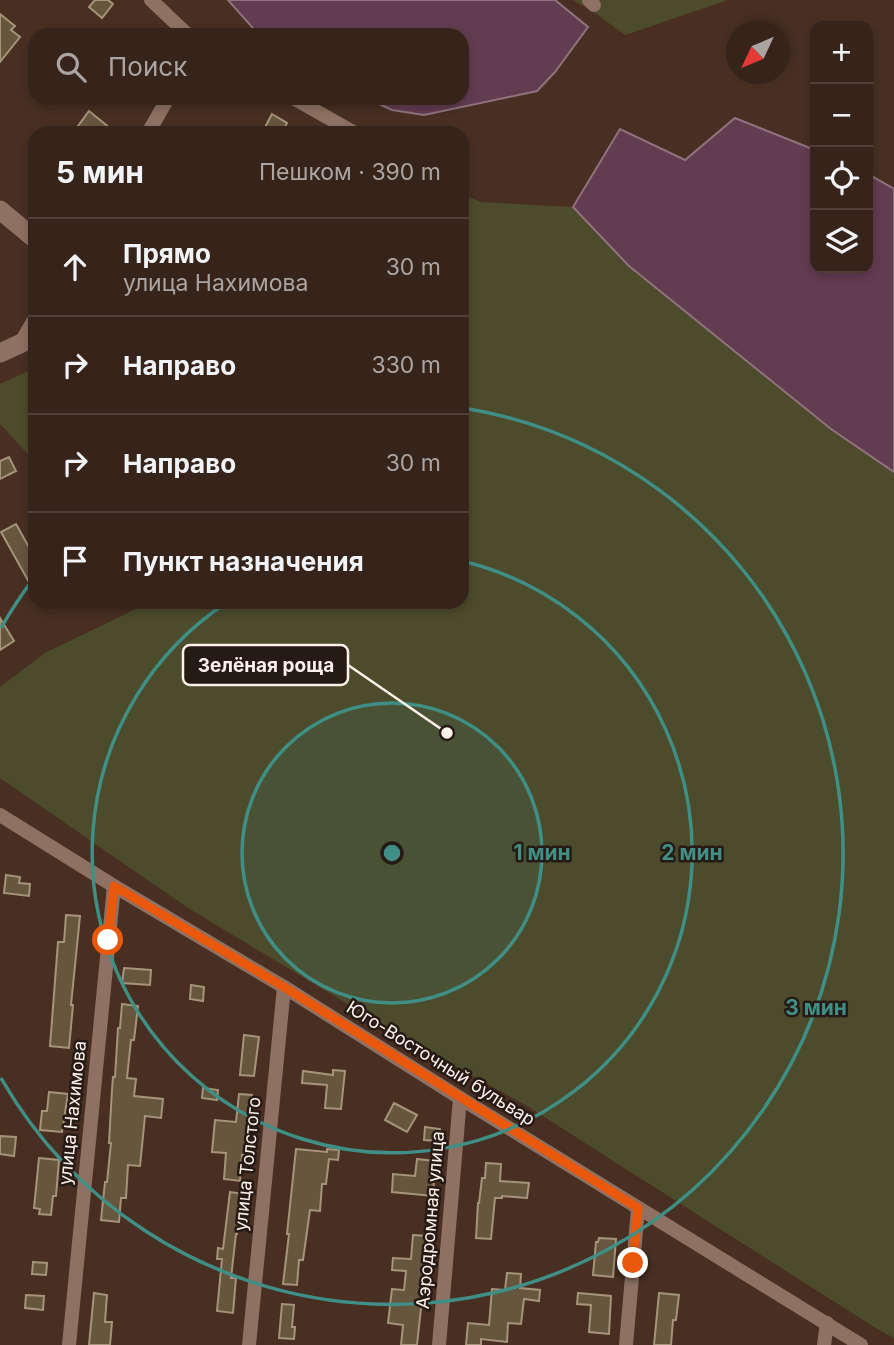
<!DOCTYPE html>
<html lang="ru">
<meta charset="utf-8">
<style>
:root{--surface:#36231a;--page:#412f27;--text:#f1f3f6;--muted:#aaa4a2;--line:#504039}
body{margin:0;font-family:Inter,sans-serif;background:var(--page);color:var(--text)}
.controls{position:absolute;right:21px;top:21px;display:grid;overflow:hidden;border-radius:14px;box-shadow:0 4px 10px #0003}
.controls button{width:63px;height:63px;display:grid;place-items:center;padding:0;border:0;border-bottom:2px solid var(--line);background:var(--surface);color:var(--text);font:35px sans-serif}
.compass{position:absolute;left:726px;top:21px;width:63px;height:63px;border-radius:50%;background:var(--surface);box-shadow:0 4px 10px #0003;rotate:226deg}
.stop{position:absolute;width:21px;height:21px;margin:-16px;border:5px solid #ea580c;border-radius:50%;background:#fff}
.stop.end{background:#ea580c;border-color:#fff;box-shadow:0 2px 7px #0008}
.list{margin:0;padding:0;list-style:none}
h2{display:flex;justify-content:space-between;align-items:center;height:91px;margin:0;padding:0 28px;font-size:30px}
h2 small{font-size:23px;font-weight:400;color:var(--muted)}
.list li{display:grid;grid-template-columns:46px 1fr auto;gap:21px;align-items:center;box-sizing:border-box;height:98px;padding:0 28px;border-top:2px solid var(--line)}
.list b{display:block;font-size:26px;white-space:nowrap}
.list p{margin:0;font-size:23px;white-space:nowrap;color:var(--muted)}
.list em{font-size:23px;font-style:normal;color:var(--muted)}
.icon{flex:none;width:38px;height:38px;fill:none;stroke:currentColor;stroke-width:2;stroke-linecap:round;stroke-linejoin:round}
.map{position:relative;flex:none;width:894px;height:1345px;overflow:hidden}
.search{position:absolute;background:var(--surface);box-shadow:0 4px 10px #0003;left:28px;top:28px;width:441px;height:77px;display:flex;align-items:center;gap:18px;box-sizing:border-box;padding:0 24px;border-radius:21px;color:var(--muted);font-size:26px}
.panel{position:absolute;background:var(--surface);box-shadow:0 4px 10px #0003;left:28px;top:126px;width:441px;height:483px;border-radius:21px}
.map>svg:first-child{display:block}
.green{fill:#4c4b2b}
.water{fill:#623c4f;stroke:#91727e;stroke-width:2}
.building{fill:#66563e;stroke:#a6947a;stroke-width:2}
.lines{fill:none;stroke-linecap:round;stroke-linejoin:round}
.street{stroke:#8e7163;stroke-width:14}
.secondary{stroke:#8e7163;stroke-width:19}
.route{stroke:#ea580c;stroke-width:9}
.ring{fill:none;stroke:#3f8f87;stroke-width:3.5}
.labels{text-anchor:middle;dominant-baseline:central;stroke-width:5;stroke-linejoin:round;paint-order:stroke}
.street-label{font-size:18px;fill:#fef1ea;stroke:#261a15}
.centre{fill:#3f8f87;stroke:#261a15;stroke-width:3.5}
.ring-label{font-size:21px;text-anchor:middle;font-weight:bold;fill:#3f8f87;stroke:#261a15;stroke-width:5;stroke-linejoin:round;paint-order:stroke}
.leader{fill:none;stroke:#fef1ea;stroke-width:2.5}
.callout-dot{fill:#fef1ea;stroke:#261a15;stroke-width:2.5}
.callout{fill:#261a15;stroke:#fef1ea;stroke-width:2.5}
.callout-label{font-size:19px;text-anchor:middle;font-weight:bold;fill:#fef1ea}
</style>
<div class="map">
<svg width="894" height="1345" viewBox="0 0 894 1345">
<rect width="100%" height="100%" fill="#482f22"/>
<g class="green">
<polygon points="573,0 728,0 625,35 595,13"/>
<polygon points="462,194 481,202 573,207 629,266 831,429 894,472 894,1338 874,1327 527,1106 399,1035 188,908 0,778 0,687 45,653 150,602 462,602"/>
<polygon points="35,368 35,462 0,424 0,384"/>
</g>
<g class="water">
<polygon points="228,0 555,0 588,27 555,72 537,91 424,115 392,110 366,98 462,98 462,35 259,35"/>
<polygon points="735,118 815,150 815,268 868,268 868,174 894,189 894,472 831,429 629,266 573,207 620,129 685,160"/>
</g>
<g class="building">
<polygon points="95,0 108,0 113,4 102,18 89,7"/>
<polygon points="0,14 15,26 11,30 20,37 0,62"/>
<polygon points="89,111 116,133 73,133"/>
<polygon points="272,114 287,123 282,133 262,133"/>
<polygon points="9,457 16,471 0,479 0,461"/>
<polygon points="16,524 35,558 35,593 1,532"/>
<polygon points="0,618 14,641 0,650"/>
<polygon points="6,875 20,877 19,883 30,884 29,896 4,893"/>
<polygon points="66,915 80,916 71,1005 73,1005 69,1048 50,1046 58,942 64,942"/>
<polygon points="124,968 151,970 150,985 122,983"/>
<polygon points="191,985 204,987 203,1001 190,999"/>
<polygon points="122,1004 138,1006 134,1040 131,1040 127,1078 136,1079 134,1096 163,1099 161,1118 145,1116 140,1166 128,1165 126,1198 121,1198 119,1222 101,1220 105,1182 107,1182 111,1143 109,1143 112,1090 113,1077 115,1077 118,1028 120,1028"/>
<polygon points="244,1035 259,1037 254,1076 240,1075"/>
<polygon points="333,1070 345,1071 341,1109 325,1108 327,1085 302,1083 303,1071 333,1075"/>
<polygon points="203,1088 218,1090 217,1100 202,1098"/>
<polygon points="49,1092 68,1094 62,1132 40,1130 42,1111 47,1111"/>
<polygon points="239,1094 252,1095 250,1130 249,1129 246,1155 242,1155 240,1181 224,1179 226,1153 212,1152 215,1120 236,1122"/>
<polygon points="394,1103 417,1115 407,1132 385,1120"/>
<polygon points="425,1127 440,1129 439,1141 424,1140"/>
<polygon points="0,1136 16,1137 14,1156 0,1154"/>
<polygon points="296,1149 327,1152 327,1149 339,1150 338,1160 329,1159 326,1184 322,1184 320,1211 310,1210 303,1260 299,1260 297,1285 283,1284 289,1234 287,1234"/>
<polygon points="39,1158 59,1160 56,1196 53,1196 51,1215 39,1214 40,1209 34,1208"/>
<polygon points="417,1159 435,1161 433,1196 392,1192 393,1174 415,1176"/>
<polygon points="486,1163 501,1164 500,1181 529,1183 527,1198 502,1196 502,1198 495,1198 491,1239 476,1238 478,1203 479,1203 482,1178 485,1178"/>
<polygon points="230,1192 244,1194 243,1208 240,1207 237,1234 236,1234 231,1278 236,1278 233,1313 217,1311 222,1259 217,1259 218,1248 223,1249"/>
<polygon points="413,1235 428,1236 422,1299 417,1345 401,1345 403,1325 388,1323 392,1289 404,1290 406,1271 392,1270 393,1258 411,1259"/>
<polygon points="599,1238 616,1239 613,1277 593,1275 596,1242 598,1242"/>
<polygon points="33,1262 47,1263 46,1275 32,1274"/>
<polygon points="507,1273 521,1274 520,1288 540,1290 539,1301 524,1299 521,1324 508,1323 507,1342 481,1339 481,1345 466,1345 468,1323 489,1325 492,1289 505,1290"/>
<polygon points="94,1293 107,1295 105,1322 112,1322 110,1345 89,1345"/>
<polygon points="578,1293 611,1296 609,1334 589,1332 591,1305 577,1304"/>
<polygon points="659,1293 679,1295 676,1320 673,1320 671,1345 654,1345"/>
<polygon points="26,1295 44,1296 43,1310 25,1308"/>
<polygon points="282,1304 294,1305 292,1327 295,1327 294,1339 279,1338"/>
</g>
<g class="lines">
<g class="street">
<polyline points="151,0 188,35"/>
<polyline points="589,0 594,5"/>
<polyline points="293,98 355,133"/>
<polyline points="148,133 168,98"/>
<polyline points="0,815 114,886 284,987 460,1098 861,1345"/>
<polyline points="69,1345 114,886"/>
<polyline points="249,1345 284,987"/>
<polyline points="439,1345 460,1098"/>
<polyline points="626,1345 638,1208"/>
<polyline points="824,1345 827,1323"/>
</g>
<g class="secondary">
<polyline points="0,210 35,239"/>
<polyline points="0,353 24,342 35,323"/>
</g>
</g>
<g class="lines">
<polyline class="route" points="108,940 114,886 284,987 638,1208 633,1263"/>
</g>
<circle cx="392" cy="853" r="150" fill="#3f8f87" fill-opacity=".12"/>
<g class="ring">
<circle cx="392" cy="853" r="150"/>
<path d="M462 561A300 300 0 1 1 226 603"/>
<path d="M1 628A451 451 0 0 1 34 578M463 408A451 451 0 1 1 1 1078"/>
</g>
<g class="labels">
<g class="street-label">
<text transform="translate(441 1063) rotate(32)">Юго-Восточный бульвар</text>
<text transform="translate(72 1113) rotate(-84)">улица Нахимова</text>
<text transform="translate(247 1164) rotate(-84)">улица Толстого</text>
<text transform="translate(430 1220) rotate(-85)">Аэродромная улица</text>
</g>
</g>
<circle cx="392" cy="853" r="10" class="centre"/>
<g class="ring-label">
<text x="542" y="860">1 мин</text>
<text x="692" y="860">2 мин</text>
<text x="816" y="1015">3 мин</text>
</g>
<path class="leader" d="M447 733L348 665"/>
<circle class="callout-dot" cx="447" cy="733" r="7"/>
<rect class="callout" x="183" y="645" width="165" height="40" rx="7"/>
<g class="callout-label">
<text x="266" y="672">Зелёная роща</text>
</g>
</svg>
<div class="controls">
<button>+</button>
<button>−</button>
<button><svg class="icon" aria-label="locate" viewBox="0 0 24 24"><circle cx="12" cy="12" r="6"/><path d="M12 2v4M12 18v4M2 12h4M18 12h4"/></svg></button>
<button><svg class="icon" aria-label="layers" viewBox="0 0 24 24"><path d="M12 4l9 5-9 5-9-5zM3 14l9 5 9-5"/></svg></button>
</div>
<svg class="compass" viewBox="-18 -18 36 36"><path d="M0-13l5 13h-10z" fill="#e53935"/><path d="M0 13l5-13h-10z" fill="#aaa4a2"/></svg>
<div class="stop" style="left:108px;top:940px"></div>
<div class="stop end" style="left:633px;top:1263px"></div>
<div class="search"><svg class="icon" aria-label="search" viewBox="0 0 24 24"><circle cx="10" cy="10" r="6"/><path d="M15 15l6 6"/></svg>Поиск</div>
<section class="panel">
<h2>5 мин<small>Пешком · 390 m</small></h2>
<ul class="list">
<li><svg class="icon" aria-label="ahead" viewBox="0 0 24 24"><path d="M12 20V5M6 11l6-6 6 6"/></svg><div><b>Прямо</b><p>улица Нахимова</p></div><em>30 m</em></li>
<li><svg class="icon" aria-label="right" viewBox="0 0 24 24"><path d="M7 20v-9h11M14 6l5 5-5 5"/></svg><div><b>Направо</b></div><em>330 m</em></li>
<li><svg class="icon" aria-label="right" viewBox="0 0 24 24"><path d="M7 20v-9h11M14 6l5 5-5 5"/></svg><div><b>Направо</b></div><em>30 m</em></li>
<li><svg class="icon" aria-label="arrive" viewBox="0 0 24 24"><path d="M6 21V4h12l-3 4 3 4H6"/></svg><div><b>Пункт назначения</b></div></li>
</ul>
</section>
</div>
